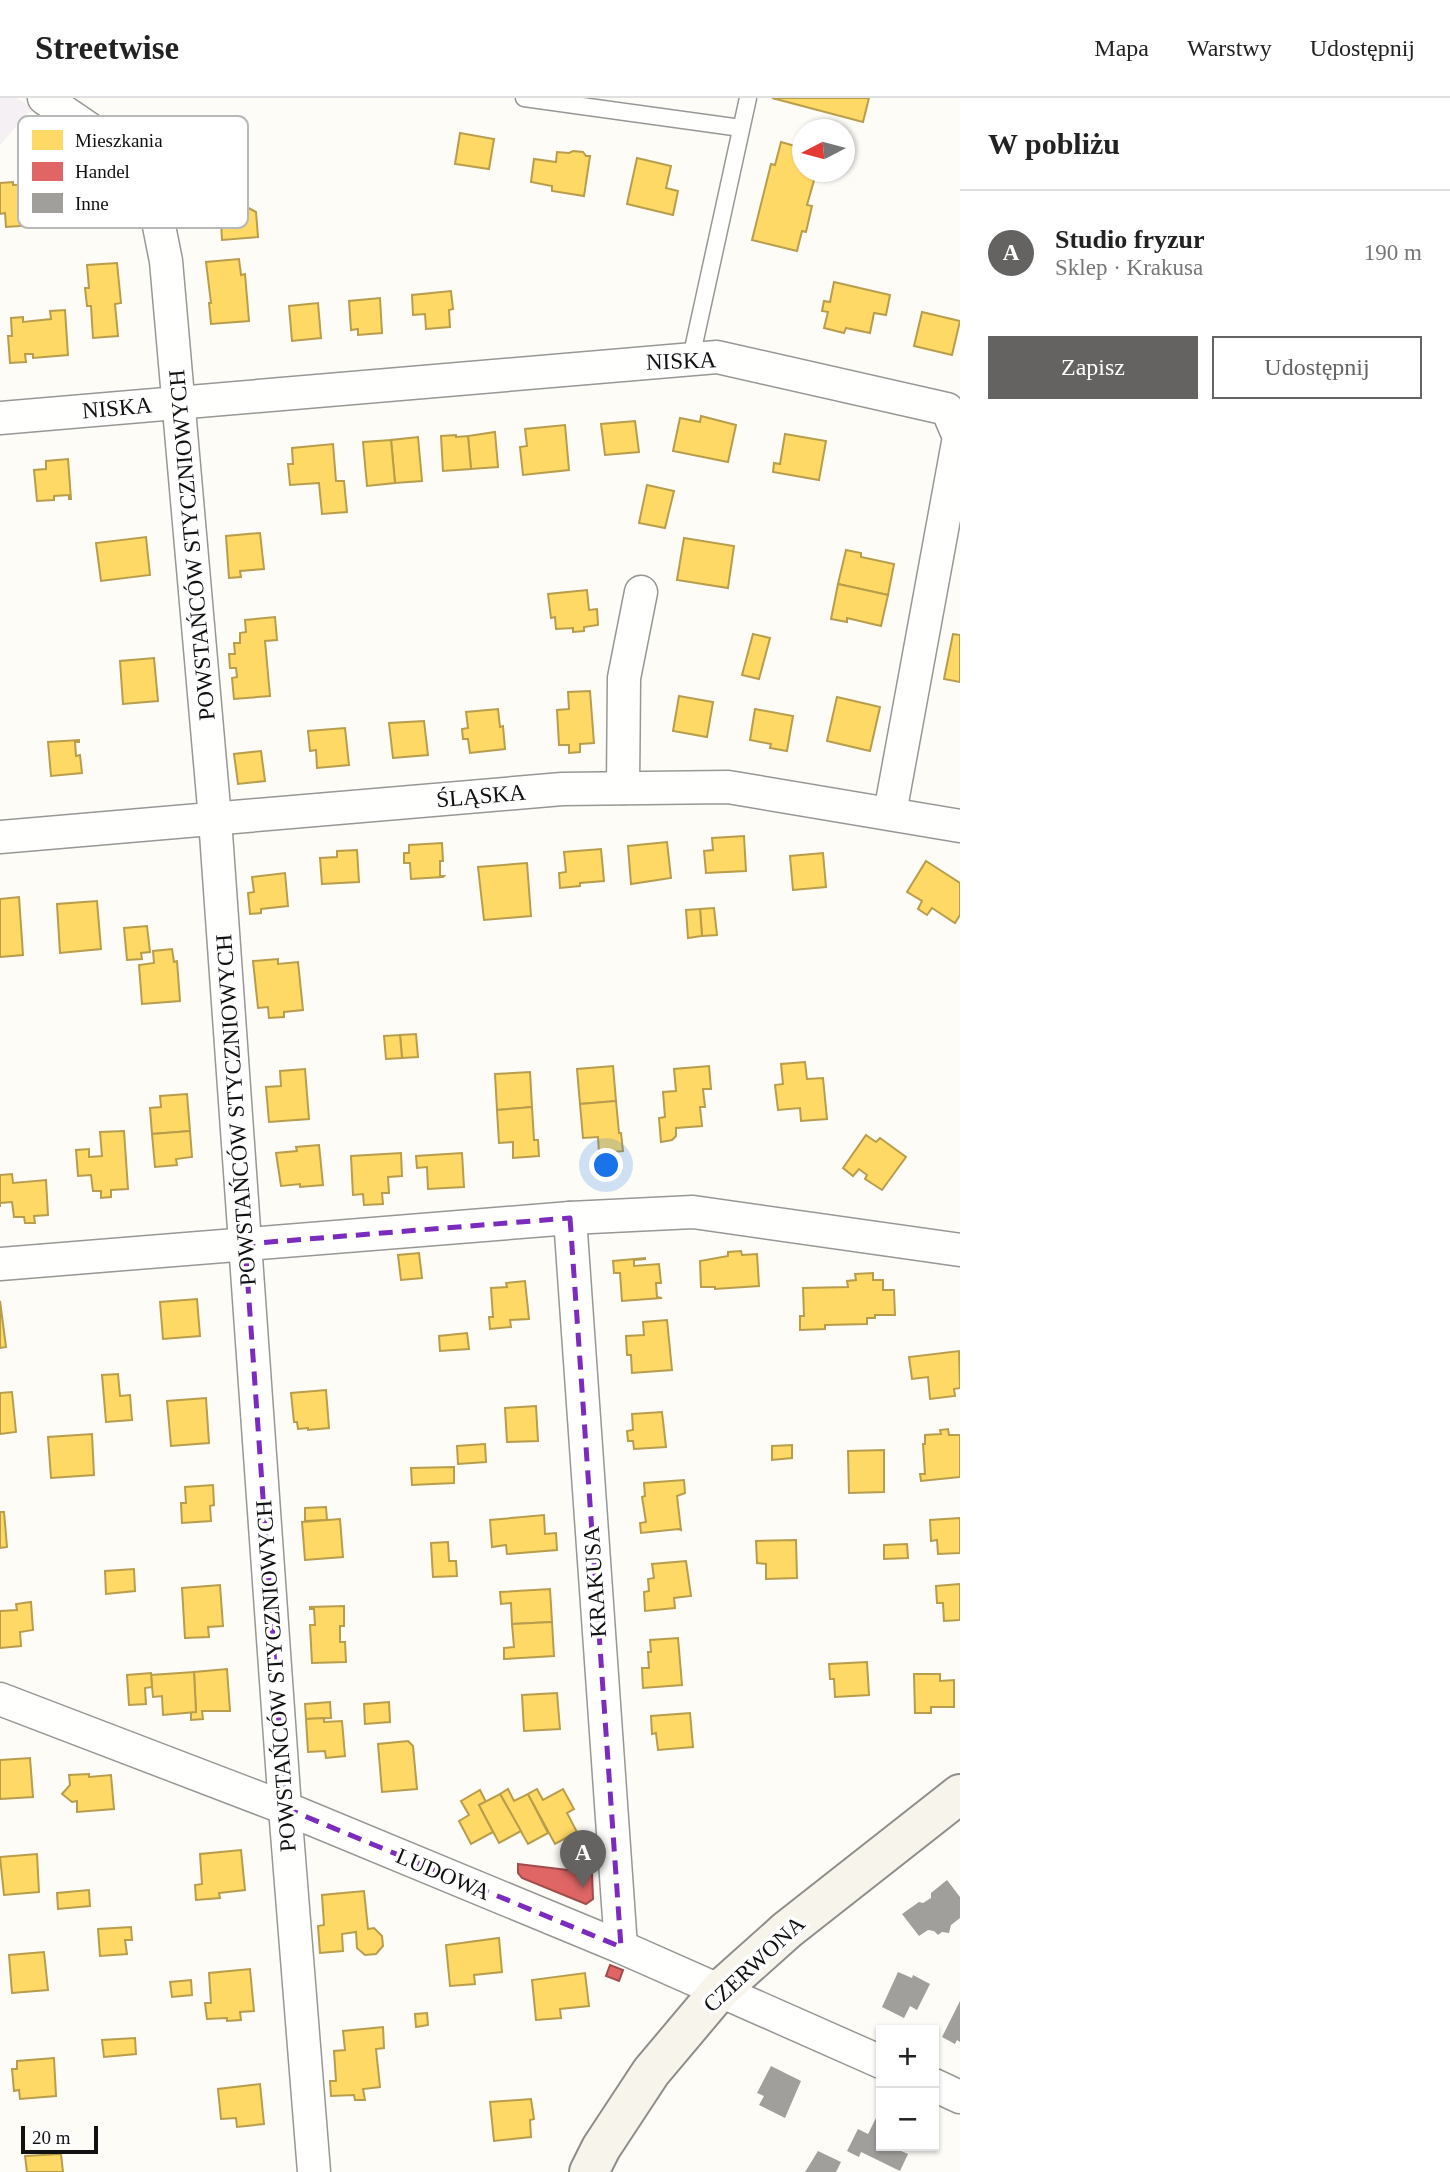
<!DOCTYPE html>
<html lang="pl">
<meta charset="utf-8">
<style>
:root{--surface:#fff;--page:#f6f6f6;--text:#222;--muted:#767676;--line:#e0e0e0;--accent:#646362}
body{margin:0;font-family:"Times New Roman",serif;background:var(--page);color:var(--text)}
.controls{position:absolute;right:21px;bottom:21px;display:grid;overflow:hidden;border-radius:0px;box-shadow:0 2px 5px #0004}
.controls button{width:63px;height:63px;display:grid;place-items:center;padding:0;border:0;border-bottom:2px solid var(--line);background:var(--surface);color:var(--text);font:35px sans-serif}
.compass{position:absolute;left:792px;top:21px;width:63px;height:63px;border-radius:50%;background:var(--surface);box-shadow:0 2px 5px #0004;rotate:264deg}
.scale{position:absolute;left:21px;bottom:18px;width:77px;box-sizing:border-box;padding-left:7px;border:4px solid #111;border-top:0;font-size:19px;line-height:24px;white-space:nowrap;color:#111;-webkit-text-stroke:5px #fff;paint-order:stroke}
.you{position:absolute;left:607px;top:1068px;width:24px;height:24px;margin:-18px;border:5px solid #fff;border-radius:50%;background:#1a73e8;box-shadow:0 0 0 10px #1a73e833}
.badge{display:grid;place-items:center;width:46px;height:46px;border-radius:50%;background:var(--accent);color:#fff;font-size:23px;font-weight:700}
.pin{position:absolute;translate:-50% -58px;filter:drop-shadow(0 2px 4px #0008)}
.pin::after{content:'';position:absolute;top:37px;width:24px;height:21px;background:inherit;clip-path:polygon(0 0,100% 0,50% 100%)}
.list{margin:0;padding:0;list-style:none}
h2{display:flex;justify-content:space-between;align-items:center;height:91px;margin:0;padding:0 28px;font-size:30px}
h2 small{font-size:23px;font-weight:400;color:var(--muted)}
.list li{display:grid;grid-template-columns:46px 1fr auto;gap:21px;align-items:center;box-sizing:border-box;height:126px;padding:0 28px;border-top:2px solid var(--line)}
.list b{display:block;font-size:26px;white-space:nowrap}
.list p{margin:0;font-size:23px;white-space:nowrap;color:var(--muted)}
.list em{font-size:23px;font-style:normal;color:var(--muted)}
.actions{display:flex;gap:14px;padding:21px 28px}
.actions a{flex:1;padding:16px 0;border:2px solid var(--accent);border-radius:0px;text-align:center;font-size:24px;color:var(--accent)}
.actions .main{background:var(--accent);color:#fff}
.map{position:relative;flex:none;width:960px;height:2074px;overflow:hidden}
header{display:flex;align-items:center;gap:42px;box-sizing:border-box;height:98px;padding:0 35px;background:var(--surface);border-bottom:2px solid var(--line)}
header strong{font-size:33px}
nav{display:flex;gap:38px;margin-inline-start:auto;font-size:24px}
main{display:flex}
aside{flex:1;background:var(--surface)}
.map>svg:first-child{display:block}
.industrial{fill:#f5f0f3}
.homes{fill:#ffd966;stroke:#b89d4c;stroke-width:2}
.shops{fill:#e06666;stroke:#a24c4c;stroke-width:2}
.building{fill:#a19f9c}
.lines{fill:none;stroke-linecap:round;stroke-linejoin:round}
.lane-casing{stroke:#979795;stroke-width:19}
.street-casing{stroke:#979795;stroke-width:35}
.secondary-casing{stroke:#8e8d8b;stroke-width:42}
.lane{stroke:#fffffe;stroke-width:16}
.street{stroke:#fffffe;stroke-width:32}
.secondary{stroke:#f6f4eb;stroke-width:38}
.marked{fill:none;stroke:#7b2cbf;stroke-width:5;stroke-dasharray:14 9;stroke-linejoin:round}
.labels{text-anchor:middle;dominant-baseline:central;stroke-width:7;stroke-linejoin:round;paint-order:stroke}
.street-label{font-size:23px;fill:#111;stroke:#fff}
.key{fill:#fff;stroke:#b8b8b8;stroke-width:2}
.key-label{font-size:19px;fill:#111}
</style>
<header>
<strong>Streetwise</strong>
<nav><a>Mapa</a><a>Warstwy</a><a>Udostępnij</a></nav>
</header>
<main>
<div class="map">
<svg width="960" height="2074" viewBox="0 0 960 2074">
<rect width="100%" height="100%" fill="#fdfcf7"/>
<polygon class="industrial" points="0,0 16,0 33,9 0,47"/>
<g class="homes">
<polygon points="772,0 869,0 863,24"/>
<polygon points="460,35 494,41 489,71 455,66"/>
<polygon points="781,44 802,50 802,74 811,74 810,78 815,79 807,107 812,108 806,134 802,133 797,153 752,142 771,66 775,67"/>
<polygon points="573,53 583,54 586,58 590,58 584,98 552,93 552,88 531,84 534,61 556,64 557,54 569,55"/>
<polygon points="637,60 671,68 666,90 678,93 673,117 627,106"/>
<polygon points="13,84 13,87 41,86 45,115 40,115 34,122 34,127 6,129 5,115 0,116 0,85"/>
<polygon points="237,104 256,114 258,139 222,142 221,123 238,122"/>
<polygon points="239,161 241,177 245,176 249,223 211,226 209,205 211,205 206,164"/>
<polygon points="117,165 121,205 115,206 118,238 93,240 91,208 87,208 85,190 89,190 87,167"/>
<polygon points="834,184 890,197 886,217 874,215 870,235 846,230 844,235 824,230 828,214 822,213 824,203 830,204"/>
<polygon points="451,193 453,211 449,212 450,229 426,231 425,216 413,217 412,197"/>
<polygon points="380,200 382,235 358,237 358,231 351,232 349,203"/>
<polygon points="318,205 321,240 292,243 289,208"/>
<polygon points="65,212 68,257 33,260 33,256 25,256 26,264 10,265 8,238 12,238 11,220 23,219 23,224 51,221 50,213"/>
<polygon points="922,214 960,223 952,257 914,248"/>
<polygon points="701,318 736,327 728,364 673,353 680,320 700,324"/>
<polygon points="635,323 639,354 605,357 601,326"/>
<polygon points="565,327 569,372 523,377 520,349 527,348 525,331"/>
<polygon points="495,334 498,369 471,371 468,338"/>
<polygon points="785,336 826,343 819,382 773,374 774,365 780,366"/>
<polygon points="456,337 456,339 468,338 471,371 443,373 441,338"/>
<polygon points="418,339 422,383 395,385 391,342"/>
<polygon points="391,342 395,385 367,388 363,344"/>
<polygon points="333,346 336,383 344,383 347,414 322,416 319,385 290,387 288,366 293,366 292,350"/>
<polygon points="68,361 71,401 69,401 69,397 54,398 54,402 37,403 34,372 46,371 46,363"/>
<polygon points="647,387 674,393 665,430 639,425"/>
<polygon points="260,435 264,471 240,473 241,479 229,480 226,438"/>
<polygon points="146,439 150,477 101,483 96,445"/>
<polygon points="684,440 734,448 728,490 677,482"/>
<polygon points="846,452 861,455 861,459 894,466 888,497 838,486"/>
<polygon points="838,486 888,497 881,528 847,520 847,524 831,521"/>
<polygon points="587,492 589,512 597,511 598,527 584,529 584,533 573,534 573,530 556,531 555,519 551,520 548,496"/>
<polygon points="275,519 277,542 265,543 270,598 234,601 232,580 237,579 236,570 230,570 229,556 235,556 234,545 240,545 240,535 246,534 245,522"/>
<polygon points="753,536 770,540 759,581 742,577"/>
<polygon points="953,536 960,537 960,584 944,581"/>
<polygon points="154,560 158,603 123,606 120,563"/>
<polygon points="590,593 594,645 580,646 580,654 569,655 569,647 559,647 557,612 569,611 568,594"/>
<polygon points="679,598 713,604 707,639 673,633"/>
<polygon points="837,599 880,609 870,653 827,643"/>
<polygon points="498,611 500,629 503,628 505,651 470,655 468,641 463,641 462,631 468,630 466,614"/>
<polygon points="755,611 793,618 787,653 770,650 771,646 750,642"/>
<polygon points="424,623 428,657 393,660 389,625"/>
<polygon points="345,630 349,667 317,670 316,652 310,653 308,633"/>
<polygon points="79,642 79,644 75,644 76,658 80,657 82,675 51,678 48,644"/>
<polygon points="261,653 265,683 238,686 234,656"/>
<polygon points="744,738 746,773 706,775 704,753 713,752 712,740"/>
<polygon points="667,744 671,780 631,786 628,748"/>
<polygon points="442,745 443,763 440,763 440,778 444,778 443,779 411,781 410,765 404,765 404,755 409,755 409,747"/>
<polygon points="601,751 604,783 580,785 580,788 560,790 559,775 566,774 564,754"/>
<polygon points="357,752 359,784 322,786 320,760 337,759 337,753"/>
<polygon points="823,755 826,789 793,792 790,758"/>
<polygon points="926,763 960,785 960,817 955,825 932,810 927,817 918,811 922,803 907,794"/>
<polygon points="527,765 531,818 484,822 478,769"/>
<polygon points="285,775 288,808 261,811 261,815 250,816 248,795 254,794 252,779"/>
<polygon points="19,799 23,857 0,859 0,801"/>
<polygon points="97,803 101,851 60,855 57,806"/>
<polygon points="714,810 717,837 702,838 700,811"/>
<polygon points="700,811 702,838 688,840 686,812"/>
<polygon points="147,828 150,854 141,855 142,861 127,862 124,830"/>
<polygon points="172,851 174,864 177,863 180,903 142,906 139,867 154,865 153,853"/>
<polygon points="278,861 278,866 298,864 303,912 284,914 284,919 269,920 268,909 258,910 253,863"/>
<polygon points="416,936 418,959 402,960 400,937"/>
<polygon points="400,937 402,960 386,961 384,938"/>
<polygon points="805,964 807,981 823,980 827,1021 801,1023 800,1010 778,1012 775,987 783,986 781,966"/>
<polygon points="613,968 616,1003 580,1006 577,971"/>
<polygon points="709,968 711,991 703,991 705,1009 700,1009 702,1028 676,1030 676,1038 672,1042 661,1044 659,1020 665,1019 663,994 676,993 674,971"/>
<polygon points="305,971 309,1021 269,1024 266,989 281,988 280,973"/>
<polygon points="530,974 532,1009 497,1012 495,976"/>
<polygon points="187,996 190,1033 152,1036 150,1010 161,1009 160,998"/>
<polygon points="616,1003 619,1035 621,1035 623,1053 599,1055 598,1039 583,1040 580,1006"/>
<polygon points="532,1009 534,1042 538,1042 539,1058 513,1060 513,1044 499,1045 497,1012"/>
<polygon points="124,1033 128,1091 111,1092 111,1099 101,1100 101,1093 93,1093 91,1077 78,1078 76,1052 89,1051 89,1059 102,1058 100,1034"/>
<polygon points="190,1033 192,1059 176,1061 177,1067 155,1069 152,1036"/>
<polygon points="866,1037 876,1044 880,1040 906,1059 882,1092 865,1081 867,1077 859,1071 853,1078 843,1070"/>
<polygon points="319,1047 323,1087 300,1089 300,1086 281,1088 276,1055 297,1053 296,1049"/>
<polygon points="401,1055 402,1078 388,1079 389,1095 382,1095 383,1106 364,1107 363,1096 353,1097 351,1058"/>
<polygon points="462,1055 464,1089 428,1091 427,1069 417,1070 416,1058"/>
<polygon points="12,1076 13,1085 46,1082 48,1117 34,1118 35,1125 25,1125 24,1119 14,1119 12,1104 0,1105 0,1109 0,1077"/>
<polygon points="741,1153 742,1157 757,1156 759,1188 715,1191 715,1189 701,1189 700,1163 728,1158 728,1154"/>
<polygon points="419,1155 422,1180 401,1182 398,1157"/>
<polygon points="645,1160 645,1161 634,1162 634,1168 659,1166 661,1185 656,1185 657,1199 662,1200 622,1203 620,1175 614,1175 613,1163"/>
<polygon points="873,1175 873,1182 883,1182 883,1192 894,1192 895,1217 875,1217 875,1220 867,1220 867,1226 825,1227 825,1231 800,1232 800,1218 804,1218 803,1190 848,1189 847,1183 856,1182 855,1176"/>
<polygon points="525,1183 529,1221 510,1222 511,1229 490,1231 489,1219 493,1219 491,1190 507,1189 506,1185"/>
<polygon points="197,1201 200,1238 163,1241 160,1204"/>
<polygon points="0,1203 6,1249 0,1250"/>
<polygon points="667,1222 672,1272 632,1275 631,1257 627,1257 626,1238 644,1237 643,1224"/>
<polygon points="467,1235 469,1251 440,1253 439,1238"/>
<polygon points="959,1253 960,1290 954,1291 955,1298 930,1301 928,1279 912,1281 909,1259"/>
<polygon points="118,1276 120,1298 130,1297 132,1322 106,1324 102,1277"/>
<polygon points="326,1292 329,1330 308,1332 308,1330 298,1331 297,1324 294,1324 291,1295"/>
<polygon points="12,1294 16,1334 0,1336 0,1295"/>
<polygon points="206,1300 209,1345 171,1348 167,1303"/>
<polygon points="536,1308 538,1343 507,1344 505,1310"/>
<polygon points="662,1314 666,1349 634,1351 633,1343 628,1343 627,1333 633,1332 632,1316"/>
<polygon points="948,1331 949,1337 960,1337 960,1379 921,1383 920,1376 925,1376 923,1346 925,1346 925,1337 941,1336 940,1332"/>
<polygon points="92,1336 94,1377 51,1380 48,1339"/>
<polygon points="485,1346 486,1364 458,1366 457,1348"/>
<polygon points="792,1347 792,1360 772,1362 772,1348"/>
<polygon points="884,1352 884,1394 849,1395 848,1353"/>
<polygon points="454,1369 454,1385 412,1387 411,1370"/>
<polygon points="684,1382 685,1395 677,1398 681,1432 679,1431 641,1435 640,1425 646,1424 642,1399 645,1398 644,1385"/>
<polygon points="213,1387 214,1407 210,1408 211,1423 182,1425 181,1405 186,1405 185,1389"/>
<polygon points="326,1409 327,1422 305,1423 305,1410"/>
<polygon points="0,1414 4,1414 7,1449 0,1450"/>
<polygon points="544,1417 545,1436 556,1435 557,1452 507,1456 506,1447 492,1449 490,1422"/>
<polygon points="960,1420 960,1455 938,1456 937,1442 931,1443 930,1422"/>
<polygon points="340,1421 343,1459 305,1462 302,1424"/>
<polygon points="796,1442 797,1480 766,1481 766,1466 757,1465 756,1443"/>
<polygon points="448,1444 449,1463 456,1463 457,1478 433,1479 431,1445"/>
<polygon points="907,1446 908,1460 884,1461 884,1447"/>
<polygon points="686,1463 691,1498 674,1500 675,1510 645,1513 644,1494 649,1493 648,1481 654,1480 652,1466"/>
<polygon points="134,1471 135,1493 106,1496 105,1473"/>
<polygon points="960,1486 960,1522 944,1523 943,1505 937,1505 936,1488"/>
<polygon points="220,1487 223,1528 208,1529 209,1539 185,1540 182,1490"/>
<polygon points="550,1491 552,1524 512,1526 511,1505 501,1506 500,1494"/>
<polygon points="31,1504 33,1532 20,1534 21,1548 0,1550 0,1513 17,1512 16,1506"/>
<polygon points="344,1508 344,1528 340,1528 340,1544 345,1544 346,1564 312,1565 310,1527 315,1527 314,1511 310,1511 310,1509"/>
<polygon points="552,1524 554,1558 504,1561 504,1550 514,1549 512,1526"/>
<polygon points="678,1540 682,1587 643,1590 642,1570 649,1570 648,1554 651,1554 650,1542"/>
<polygon points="867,1564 869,1597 835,1599 834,1581 830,1581 829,1566"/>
<polygon points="227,1571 230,1613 202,1613 203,1621 191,1622 191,1614 196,1614 194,1574"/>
<polygon points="194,1574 196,1614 163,1617 162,1598 153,1599 151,1577"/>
<polygon points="151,1575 152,1589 145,1590 146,1606 129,1607 127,1577"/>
<polygon points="914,1576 940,1576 940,1583 954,1582 954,1609 931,1609 931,1615 915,1615"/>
<polygon points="557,1595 560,1631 524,1633 522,1597"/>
<polygon points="330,1604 331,1620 306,1621 305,1606"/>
<polygon points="389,1604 390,1624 365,1626 364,1606"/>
<polygon points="690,1615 693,1649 658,1652 656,1635 652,1636 651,1618"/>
<polygon points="324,1620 324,1624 342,1623 345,1658 326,1660 325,1653 308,1654 306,1621"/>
<polygon points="408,1643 413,1648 417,1691 382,1694 378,1646"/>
<polygon points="30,1660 33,1699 0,1701 0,1662"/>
<polygon points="89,1676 89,1679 111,1677 114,1711 77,1714 77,1703 72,1704 62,1696 70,1687 69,1677"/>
<polygon points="508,1691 514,1703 528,1696 548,1735 528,1746 500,1696"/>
<polygon points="537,1691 543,1702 563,1691 574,1711 567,1715 577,1734 555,1746 528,1696"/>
<polygon points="480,1692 486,1704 479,1707 493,1734 471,1746 459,1723 469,1717 461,1703"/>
<polygon points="500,1696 521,1733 499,1745 479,1707"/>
<polygon points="241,1752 245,1792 219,1795 220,1800 196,1802 195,1787 202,1786 200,1756"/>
<polygon points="37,1756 39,1794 4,1797 0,1759"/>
<polygon points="89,1792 90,1808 58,1811 57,1795"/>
<polygon points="364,1793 368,1831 374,1830 382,1838 383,1848 376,1856 365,1857 357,1850 356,1834 342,1836 343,1853 320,1855 318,1828 324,1827 322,1797"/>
<polygon points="131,1829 132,1842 125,1842 127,1856 100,1858 98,1831"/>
<polygon points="499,1840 502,1874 474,1877 475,1886 450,1888 446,1847"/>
<polygon points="44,1854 48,1892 12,1895 9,1857"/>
<polygon points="250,1871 254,1913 240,1914 241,1922 227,1923 227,1920 207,1921 205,1905 211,1905 209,1875"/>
<polygon points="585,1875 589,1908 560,1911 561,1920 536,1922 532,1882"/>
<polygon points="191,1882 192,1897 172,1899 170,1884"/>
<polygon points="427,1915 428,1927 416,1929 415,1916"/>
<polygon points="383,1929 384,1950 376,1951 380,1989 363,1991 365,2002 355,2002 354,1997 331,1998 330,1983 336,1983 334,1953 345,1952 343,1933"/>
<polygon points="135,1940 136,1956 104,1959 102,1942"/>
<polygon points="54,1960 56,1998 20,2001 19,1992 14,1993 12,1971 17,1971 17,1963"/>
<polygon points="260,1986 264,2026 237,2029 236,2020 221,2021 218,1991"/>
<polygon points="531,2001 534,2021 530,2022 531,2039 494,2043 490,2004"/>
<polygon points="61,2056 63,2074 27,2074 25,2058"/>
</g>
<g class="shops">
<polygon points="518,1766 592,1775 593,1801 586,1806 522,1780 518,1775"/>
<polygon points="610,1867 623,1872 619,1883 606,1878"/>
</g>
<g class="building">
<polygon points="947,1782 960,1799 960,1820 951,1827 949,1835 942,1834 938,1837 934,1833 928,1832 919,1838 902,1816 919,1804 923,1805 931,1800 931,1795"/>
<polygon points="898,1874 912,1880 913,1877 930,1886 917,1912 910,1908 904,1920 882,1909"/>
<polygon points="960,1903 960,1944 957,1942 955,1946 942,1939"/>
<polygon points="771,1968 801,1983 785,2020 759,2007 764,1998 757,1995"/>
<polygon points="876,2020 881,2023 881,2048 904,2048 901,2053 908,2056 900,2073 861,2054 859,2059 847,2053 858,2031 868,2036"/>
<polygon points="818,2053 841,2064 836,2074 805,2074"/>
</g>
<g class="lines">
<g class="lane-casing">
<g id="lane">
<polyline points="524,0 741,30"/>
<polyline points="691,260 748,0"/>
</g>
</g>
<g class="street-casing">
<g id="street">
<polyline points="44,0 104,41 156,113 166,163 215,721 285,1710 314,2074"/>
<polyline points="0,320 717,259 947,311 959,339 890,715"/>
<polyline points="623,690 624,580 641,494"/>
<polyline points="0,739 562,691 728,689 960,728"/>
<polyline points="570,1120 621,1849"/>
<polyline points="0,1166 570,1120 693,1114 960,1152"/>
<polyline points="0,1601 285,1710 621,1849 881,1964"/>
<polyline points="934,1987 960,1999"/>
</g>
</g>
<g class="secondary-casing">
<polyline id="secondary" points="589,2074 601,2050 651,1974 720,1892 787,1832 960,1696"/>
</g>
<use href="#lane" class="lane"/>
<use href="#street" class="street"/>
<use href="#secondary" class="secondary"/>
</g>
<path class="marked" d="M 570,1120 L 621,1849 L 285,1710 L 245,1146 Z"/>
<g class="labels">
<g class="street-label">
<text transform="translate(681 263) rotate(-2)">NISKA</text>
<text transform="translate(117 310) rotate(-5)">NISKA</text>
<text transform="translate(192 447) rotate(-95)">POWSTAŃCÓW STYCZNIOWYCH</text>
<text transform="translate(481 698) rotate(-5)">ŚLĄSKA</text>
<text transform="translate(236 1012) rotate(-94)">POWSTAŃCÓW STYCZNIOWYCH</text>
<text transform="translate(595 1484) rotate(-94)">KRAKUSA</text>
<text transform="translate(276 1578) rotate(-94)">POWSTAŃCÓW STYCZNIOWYCH</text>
<text transform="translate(443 1776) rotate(23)">LUDOWA</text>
<text transform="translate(754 1866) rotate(-43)">CZERWONA</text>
</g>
</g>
<rect x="18" y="18" width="230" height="112" rx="10" class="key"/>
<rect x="32" y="32" width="31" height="20" fill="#ffd966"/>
<rect x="32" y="64" width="31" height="19" fill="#e06666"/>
<rect x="32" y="95" width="31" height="20" fill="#a19f9c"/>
<g class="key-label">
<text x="75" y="49">Mieszkania</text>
<text x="75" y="80">Handel</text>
<text x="75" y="112">Inne</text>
</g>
</svg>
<div class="controls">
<button>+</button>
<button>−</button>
</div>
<svg class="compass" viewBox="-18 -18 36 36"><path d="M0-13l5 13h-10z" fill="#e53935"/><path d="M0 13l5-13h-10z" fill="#767676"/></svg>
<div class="scale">20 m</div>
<div class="you"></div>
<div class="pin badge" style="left:583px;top:1790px">A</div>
</div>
<aside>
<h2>W pobliżu<small></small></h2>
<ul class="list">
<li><span class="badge">A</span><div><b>Studio fryzur</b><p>Sklep · Krakusa</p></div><em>190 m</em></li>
</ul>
<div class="actions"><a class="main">Zapisz</a><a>Udostępnij</a></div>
</aside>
</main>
